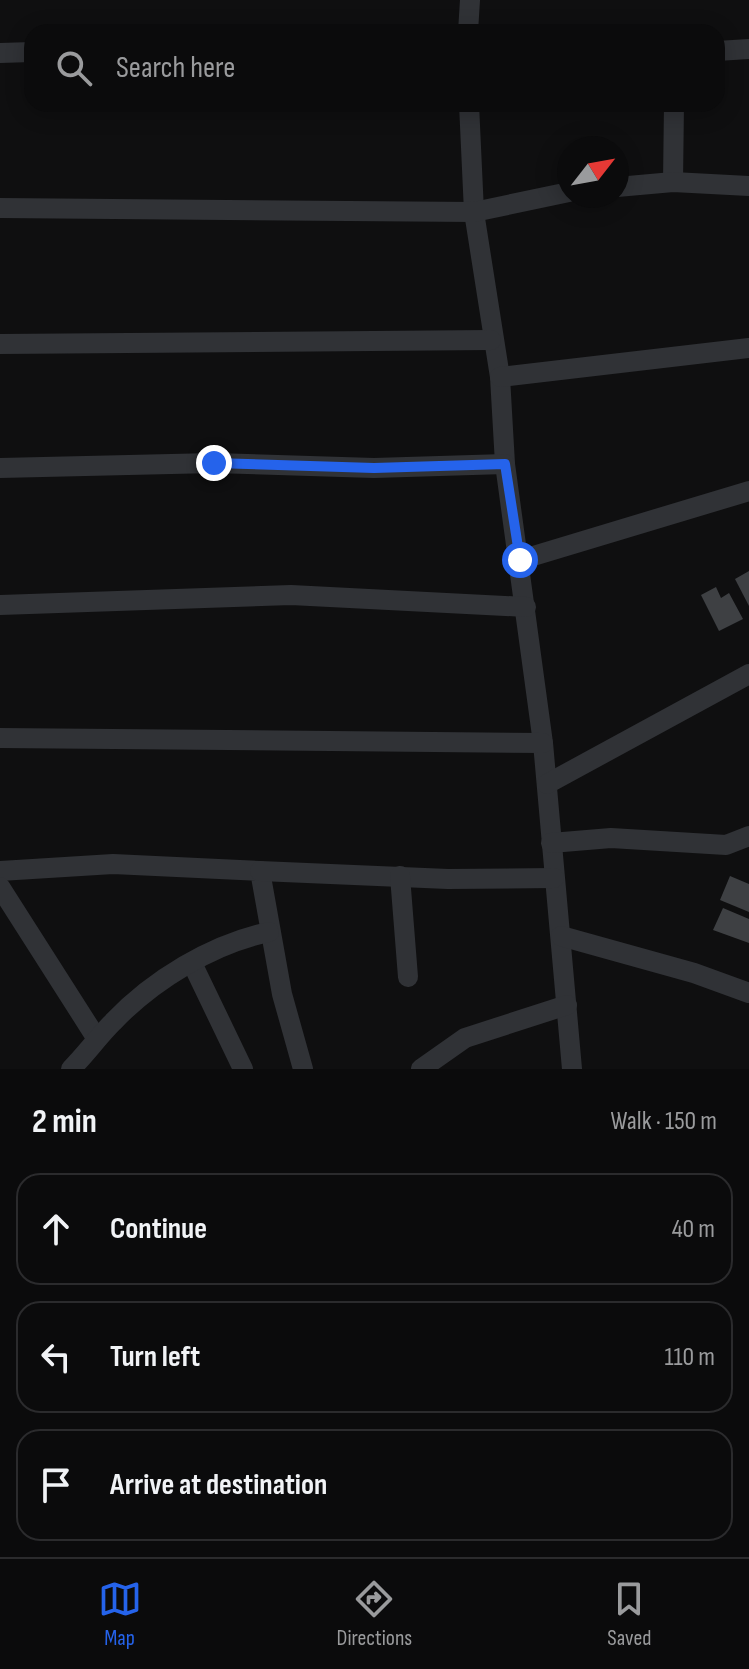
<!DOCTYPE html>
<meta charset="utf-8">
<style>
:root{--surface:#0b0b0c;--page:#141415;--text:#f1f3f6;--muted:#9a9b9d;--line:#2b2b2d;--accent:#2563eb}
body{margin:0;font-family:"Sofia Sans Condensed",sans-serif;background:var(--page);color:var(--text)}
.compass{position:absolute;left:557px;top:136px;width:72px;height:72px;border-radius:50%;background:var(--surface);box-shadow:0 4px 20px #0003;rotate:59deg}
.stop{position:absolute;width:24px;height:24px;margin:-18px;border:6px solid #2563eb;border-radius:50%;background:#fff}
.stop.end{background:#2563eb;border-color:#fff;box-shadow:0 2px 8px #0008}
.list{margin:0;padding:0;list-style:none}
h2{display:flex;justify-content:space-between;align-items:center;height:104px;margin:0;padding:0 32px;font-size:34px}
h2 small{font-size:26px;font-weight:400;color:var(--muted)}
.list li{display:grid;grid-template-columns:52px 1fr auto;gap:24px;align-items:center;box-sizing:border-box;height:112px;margin:0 16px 16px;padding:0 16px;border:2px solid var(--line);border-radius:24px}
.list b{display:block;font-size:30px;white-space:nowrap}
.list em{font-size:26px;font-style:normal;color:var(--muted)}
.icon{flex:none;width:44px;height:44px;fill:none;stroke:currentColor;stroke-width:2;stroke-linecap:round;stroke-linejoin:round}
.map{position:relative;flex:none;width:749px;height:1069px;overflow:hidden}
.search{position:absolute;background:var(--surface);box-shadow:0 4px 20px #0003;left:24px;right:24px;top:24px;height:88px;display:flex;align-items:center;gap:20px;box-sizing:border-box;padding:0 28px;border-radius:24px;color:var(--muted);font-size:30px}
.sheet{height:488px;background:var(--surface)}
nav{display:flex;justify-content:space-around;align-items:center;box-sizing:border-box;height:112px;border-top:2px solid var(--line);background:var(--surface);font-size:22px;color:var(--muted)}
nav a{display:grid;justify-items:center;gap:4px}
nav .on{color:var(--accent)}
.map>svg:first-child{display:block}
.building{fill:#3e4043}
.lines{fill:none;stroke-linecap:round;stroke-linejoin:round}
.street{stroke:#303236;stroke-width:20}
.route{stroke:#2563eb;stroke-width:10}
</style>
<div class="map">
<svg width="749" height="1069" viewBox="0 0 749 1069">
<rect width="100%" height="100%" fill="#0f0f10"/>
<g class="building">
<polygon points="749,571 749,606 735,579"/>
<polygon points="716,587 721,598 729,593 743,619 719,631 701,595"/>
<polygon points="730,876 749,884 749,912 720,900"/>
<polygon points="723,908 749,919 749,943 713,930"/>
</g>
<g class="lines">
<g class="street">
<polyline points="468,32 470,0"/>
<polyline points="717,51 749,49"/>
<polyline points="0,53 32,52"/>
<polyline points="469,104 474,212 500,377 505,464 543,743 572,1069"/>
<polyline points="673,182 674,104"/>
<polyline points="617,187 673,182 749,186"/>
<polyline points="0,208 474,212 569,192"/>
<polyline points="0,344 491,340"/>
<polyline points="500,377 749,348"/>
<polyline points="0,468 214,463 374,468 505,464"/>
<polyline points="520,560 749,491"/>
<polyline points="0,605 291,595 526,607"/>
<polyline points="0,738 543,743"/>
<polyline points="547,784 749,674"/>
<polyline points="551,843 611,838 726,845 749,836"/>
<polyline points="0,871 113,864 260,871 282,994 303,1069"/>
<polyline points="260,871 448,879 554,878"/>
<polyline points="400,876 408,977"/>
<polyline points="0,887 97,1039"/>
<polyline points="561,936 694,973 749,993"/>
<polyline points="192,963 243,1069"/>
<path d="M 71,1069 C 86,1054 98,1037 113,1022 C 153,980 212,944 269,932"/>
<polyline points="421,1069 465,1038 567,1005"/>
</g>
</g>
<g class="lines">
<polyline class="route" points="214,463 374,468 505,464 520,560"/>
</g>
</svg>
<svg class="compass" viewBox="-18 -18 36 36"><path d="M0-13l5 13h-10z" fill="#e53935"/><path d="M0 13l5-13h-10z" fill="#9a9b9d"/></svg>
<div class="stop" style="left:520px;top:560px"></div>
<div class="stop end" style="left:214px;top:463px"></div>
<div class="search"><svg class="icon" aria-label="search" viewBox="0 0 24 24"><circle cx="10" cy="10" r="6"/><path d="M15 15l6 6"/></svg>Search here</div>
</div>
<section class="sheet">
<h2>2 min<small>Walk · 150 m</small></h2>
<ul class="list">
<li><svg class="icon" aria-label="ahead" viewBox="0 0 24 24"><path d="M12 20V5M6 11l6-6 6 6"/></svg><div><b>Continue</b></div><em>40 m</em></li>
<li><svg class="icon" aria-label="left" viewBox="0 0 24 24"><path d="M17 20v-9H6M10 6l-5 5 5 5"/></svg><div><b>Turn left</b></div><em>110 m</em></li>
<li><svg class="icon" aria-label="arrive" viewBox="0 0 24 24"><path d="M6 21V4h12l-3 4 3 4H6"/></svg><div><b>Arrive at destination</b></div></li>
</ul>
</section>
<nav>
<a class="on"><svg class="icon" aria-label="map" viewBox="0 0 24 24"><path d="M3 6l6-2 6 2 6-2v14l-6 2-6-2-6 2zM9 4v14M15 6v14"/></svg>Map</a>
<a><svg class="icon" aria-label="directions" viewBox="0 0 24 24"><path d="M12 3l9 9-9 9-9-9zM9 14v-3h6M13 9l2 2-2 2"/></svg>Directions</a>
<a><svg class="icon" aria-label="saved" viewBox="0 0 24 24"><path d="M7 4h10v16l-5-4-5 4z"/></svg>Saved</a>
</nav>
